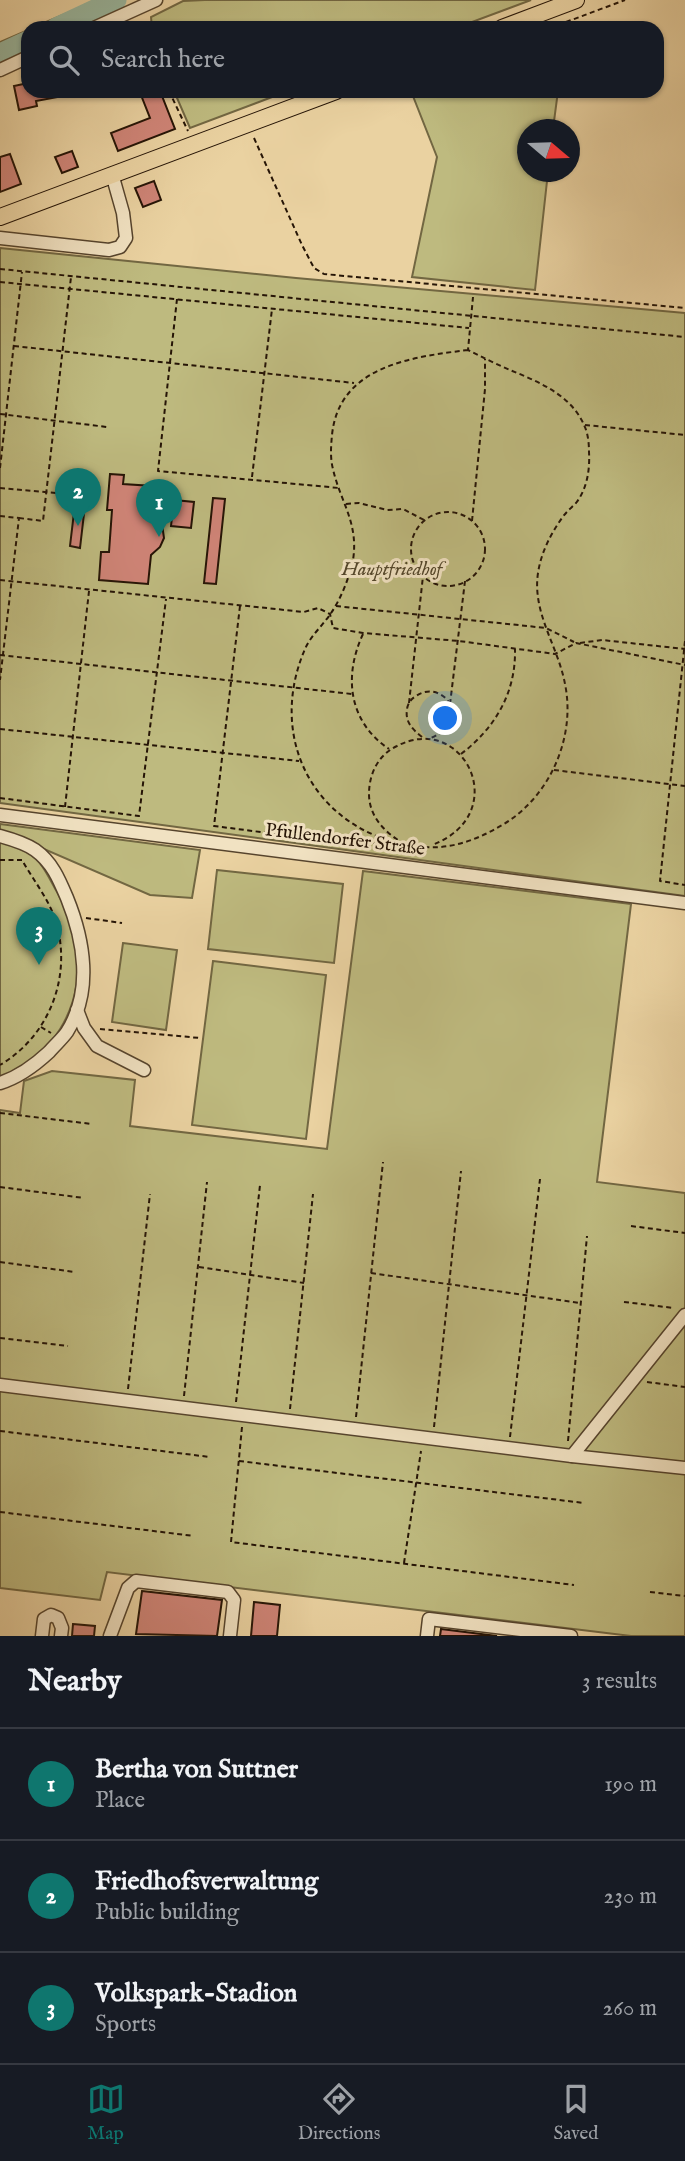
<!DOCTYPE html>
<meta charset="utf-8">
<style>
:root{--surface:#171b24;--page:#20242c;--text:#f1f3f6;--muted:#9ea1a6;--line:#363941;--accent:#0f766e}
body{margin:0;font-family:"IM FELL English",serif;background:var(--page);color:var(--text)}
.compass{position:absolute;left:517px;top:119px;width:63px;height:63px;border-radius:50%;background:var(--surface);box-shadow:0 2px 5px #0004;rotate:109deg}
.you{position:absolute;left:446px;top:719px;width:24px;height:24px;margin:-18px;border:5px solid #fff;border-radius:50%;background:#1a73e8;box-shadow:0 0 0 10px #1a73e833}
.badge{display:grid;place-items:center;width:46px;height:46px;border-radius:50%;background:var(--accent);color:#fff;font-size:23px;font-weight:700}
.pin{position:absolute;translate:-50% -58px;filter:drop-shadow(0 2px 4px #0008)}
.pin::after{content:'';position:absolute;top:37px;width:24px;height:21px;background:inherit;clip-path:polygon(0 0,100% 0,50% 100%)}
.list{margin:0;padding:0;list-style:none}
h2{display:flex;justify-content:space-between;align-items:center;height:91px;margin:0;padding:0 28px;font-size:30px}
h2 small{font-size:23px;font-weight:400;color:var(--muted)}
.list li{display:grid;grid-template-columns:46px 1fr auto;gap:21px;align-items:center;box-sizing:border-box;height:112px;padding:0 28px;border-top:2px solid var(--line)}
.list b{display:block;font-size:26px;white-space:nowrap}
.list p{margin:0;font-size:23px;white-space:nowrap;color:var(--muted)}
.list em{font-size:23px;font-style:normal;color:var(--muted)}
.icon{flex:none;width:38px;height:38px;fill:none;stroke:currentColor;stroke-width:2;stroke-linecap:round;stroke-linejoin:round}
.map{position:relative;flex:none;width:685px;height:1636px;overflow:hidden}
.search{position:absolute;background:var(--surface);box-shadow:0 2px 5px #0004;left:21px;right:21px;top:21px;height:77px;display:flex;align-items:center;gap:18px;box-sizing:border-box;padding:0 24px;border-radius:21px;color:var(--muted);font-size:26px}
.sheet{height:427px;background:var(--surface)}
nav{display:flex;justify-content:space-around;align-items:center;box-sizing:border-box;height:98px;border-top:2px solid var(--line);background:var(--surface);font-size:19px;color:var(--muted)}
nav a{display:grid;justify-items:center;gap:4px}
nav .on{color:var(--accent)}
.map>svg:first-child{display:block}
.green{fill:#beba7f;stroke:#726742;stroke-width:2}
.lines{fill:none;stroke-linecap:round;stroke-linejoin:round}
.river{stroke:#99b8a0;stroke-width:21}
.building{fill:#cf8477;stroke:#251406;stroke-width:2}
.minor-casing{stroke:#56442d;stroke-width:15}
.major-casing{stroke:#251406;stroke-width:18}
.path{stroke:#251406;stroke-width:2;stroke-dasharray:5 3.5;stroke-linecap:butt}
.minor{stroke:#f1e2c2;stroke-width:12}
.major{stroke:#ead2a1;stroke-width:16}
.labels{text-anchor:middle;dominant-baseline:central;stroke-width:6;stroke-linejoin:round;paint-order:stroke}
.park-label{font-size:19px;font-style:italic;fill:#53462a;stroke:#f1e2c2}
.street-label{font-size:19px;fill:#251406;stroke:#f1e2c2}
</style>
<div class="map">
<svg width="685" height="1636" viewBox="0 0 685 1636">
<rect width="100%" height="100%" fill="#ead2a1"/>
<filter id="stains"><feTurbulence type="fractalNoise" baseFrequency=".00286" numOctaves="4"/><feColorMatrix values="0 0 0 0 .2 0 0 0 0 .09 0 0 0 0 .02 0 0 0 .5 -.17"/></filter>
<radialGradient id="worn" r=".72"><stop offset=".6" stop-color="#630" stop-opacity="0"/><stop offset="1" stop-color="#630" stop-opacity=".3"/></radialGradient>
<g class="green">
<polygon points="98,0 102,17 79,28 32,28"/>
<polygon points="205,0 531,0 456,28 152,28 151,17 183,1"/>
<polygon points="28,30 28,52 0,64 0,42"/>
<polygon points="174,91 288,91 190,128"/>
<polygon points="411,91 558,91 553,129 528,130 528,172 548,172 535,290 412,277 437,157"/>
<polygon points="0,248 296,278 685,313 685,896 0,803"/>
<polygon points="0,824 200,850 192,898 150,895 0,830"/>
<path d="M 0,840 C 9,844 21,847 29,853 C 42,861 50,880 57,892 C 92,954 84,1019 28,1065 C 21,1071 9,1075 0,1080 Z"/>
<polygon points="217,870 343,884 334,963 208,949"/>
<polygon points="363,871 631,904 597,1182 685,1193 685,1636 631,1636 107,1572 100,1600 0,1588 0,1110 20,1113 24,1081 52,1071 135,1080 130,1126 327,1149"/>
<polygon points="123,943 177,950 166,1030 112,1022"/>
<polygon points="213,961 326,975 306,1139 192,1125"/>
</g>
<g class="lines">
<g class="river">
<polyline points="56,28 116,0"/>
<polyline points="0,54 28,41"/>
</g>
</g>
<g class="building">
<polygon points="28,83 28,91 62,91 63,96 36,101 37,106 19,110 14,86"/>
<polygon points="150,91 160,91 175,129 118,151 111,133 150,118 141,95"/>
<polygon points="72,151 78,167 62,173 55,157"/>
<polygon points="10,154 21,184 0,192 0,157"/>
<polygon points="154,181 161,200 143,207 135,188"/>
<polygon points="110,474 124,475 123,484 153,486 150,518 162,524 164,538 160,547 151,555 148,584 99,580 101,552 109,552 112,510 107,510"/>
<polygon points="213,498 225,499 216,584 204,583"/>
<polygon points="174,500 194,502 191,528 171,526"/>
<polygon points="75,504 85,505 80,548 70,546"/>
<polygon points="142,1591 222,1600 217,1636 136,1634"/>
<polygon points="254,1602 280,1605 277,1636 251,1636"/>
<polygon points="73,1624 95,1626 94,1636 72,1636"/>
<polygon points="441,1629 497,1636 440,1636"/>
</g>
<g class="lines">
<g class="minor-casing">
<g id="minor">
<polyline points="94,28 156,0"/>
<polyline points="0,70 28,57"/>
<polyline points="0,238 109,250 120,247 126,238 123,213 112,174"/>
<polyline points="0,815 685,903"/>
<path d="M 0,836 C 11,839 25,843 35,850 C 52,862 59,879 67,898 C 84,940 93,991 67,1032 C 62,1039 55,1045 49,1052 C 34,1066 19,1077 0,1083"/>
<polyline points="77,1010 84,1028 97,1046 144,1070"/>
<polyline points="0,1385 572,1456 685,1468"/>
<polyline points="572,1456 685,1315"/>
<polyline points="42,1636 44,1619 51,1615 58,1618 62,1628 61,1636"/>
<polyline points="110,1636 128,1588 136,1581 228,1592 234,1600 230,1636"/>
<polyline points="427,1636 429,1619 571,1636"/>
</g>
</g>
<g class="major-casing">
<g id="major">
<polyline points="502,28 576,0"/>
<polyline points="0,217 336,91"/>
</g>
</g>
<g class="path">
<polyline points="550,28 625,0"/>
<polyline points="169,91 188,131"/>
<polyline points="254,138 302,245 314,268 324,274 685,308"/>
<polyline points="0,269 685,337"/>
<polyline points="0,282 469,328"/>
<polyline points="177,299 158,471 339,488"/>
<polyline points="14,346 354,383"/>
<path d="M 468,350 C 411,357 339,366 332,435 C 331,446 330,458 333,469 C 340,501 359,523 353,560 C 349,579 340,601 329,616 C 321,627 310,637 305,649 C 267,737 313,827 407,845 C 444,852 472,843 504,824 C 550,796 576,737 565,684 C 558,646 532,613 538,573 C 541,553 550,535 562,518 C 566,512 571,508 576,503 C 587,489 590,470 589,452 C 589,443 588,433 584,425 C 571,395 539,382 510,370 C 496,364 482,357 468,350 L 473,297"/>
<polyline points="0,414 107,427"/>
<polyline points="585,425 685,435"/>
<polyline points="0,468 22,272"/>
<polyline points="252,477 272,309"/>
<polyline points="0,488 99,497"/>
<polyline points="346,504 359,503 387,510 403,509 424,520"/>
<circle cx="448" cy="549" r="37"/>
<polyline points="0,516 19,518 0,680"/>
<polyline points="19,518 43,521 71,277"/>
<polyline points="472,521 485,389 485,359"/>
<polyline points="0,580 304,612 318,608 330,614 333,628 363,633 459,641 555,654 576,643 685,665"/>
<polyline points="240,606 214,826 369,846 384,840"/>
<polyline points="336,606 546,628 574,642"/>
<path d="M 363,634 C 343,677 349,722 389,749"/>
<polyline points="685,641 660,881 685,885"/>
<polyline points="580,643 602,640 685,649"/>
<polyline points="0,655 352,694"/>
<polyline points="409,703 423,576"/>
<polyline points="450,704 465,581"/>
<polyline points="0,729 299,761"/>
<path d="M 422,737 C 412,729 405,722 407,709 C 408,703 411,699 416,696 C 442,678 474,719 431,738"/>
<path d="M 461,754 C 495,728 516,693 515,649"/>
<polyline points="554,770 685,786"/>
<polyline points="0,798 139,816 166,599"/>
<polyline points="65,807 89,591"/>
<path d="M 405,844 C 386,834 369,817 369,794 C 369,774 378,755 397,746 C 464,711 514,814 432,845"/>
<path d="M 0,860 L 22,860 C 32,878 47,897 54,916 C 74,972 51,1035 0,1065"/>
<polyline points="86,918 122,923"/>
<polyline points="41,1027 51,1033"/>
<polyline points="100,1029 200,1038"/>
<polyline points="0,1113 92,1124"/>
<polyline points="0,1187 84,1198"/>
<polyline points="631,1226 685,1233"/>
<polyline points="0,1262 75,1272"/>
<polyline points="199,1267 304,1283"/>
<polyline points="371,1273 580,1303"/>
<polyline points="624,1302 674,1308"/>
<polyline points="0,1338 68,1346"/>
<polyline points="647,1382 685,1387"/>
<polyline points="128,1389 150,1194"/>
<polyline points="184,1396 207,1182"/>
<polyline points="236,1402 260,1185"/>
<polyline points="290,1409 313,1194"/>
<polyline points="356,1417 383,1162"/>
<polyline points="242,1427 231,1542 574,1585"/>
<polyline points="434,1427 461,1171"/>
<polyline points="0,1431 210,1457"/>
<polyline points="510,1437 540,1179"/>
<polyline points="568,1441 587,1236"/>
<polyline points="239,1461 584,1503"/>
<polyline points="0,1512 194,1536"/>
<polyline points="404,1563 421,1451"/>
<polyline points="650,1592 685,1596"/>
</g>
<use href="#minor" class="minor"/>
<use href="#major" class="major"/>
</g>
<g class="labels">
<g class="park-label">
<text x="392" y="570">Hauptfriedhof</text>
</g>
<g class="street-label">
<text transform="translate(345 840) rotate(7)">Pfullendorfer Straße</text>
</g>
</g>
<rect width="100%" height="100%" filter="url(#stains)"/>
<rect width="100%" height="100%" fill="url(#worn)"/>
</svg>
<svg class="compass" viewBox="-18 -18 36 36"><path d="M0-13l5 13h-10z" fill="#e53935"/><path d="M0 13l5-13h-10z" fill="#9ea1a6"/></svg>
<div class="you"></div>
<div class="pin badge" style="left:159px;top:537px">1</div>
<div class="pin badge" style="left:78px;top:526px">2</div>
<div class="pin badge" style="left:39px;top:965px">3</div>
<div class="search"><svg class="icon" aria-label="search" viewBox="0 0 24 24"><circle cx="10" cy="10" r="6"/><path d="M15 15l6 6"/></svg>Search here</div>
</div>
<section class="sheet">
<h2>Nearby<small>3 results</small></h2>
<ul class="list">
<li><span class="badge">1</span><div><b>Bertha von Suttner</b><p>Place</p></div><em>190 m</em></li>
<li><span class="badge">2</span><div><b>Friedhofsverwaltung</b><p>Public building</p></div><em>230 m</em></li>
<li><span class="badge">3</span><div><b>Volkspark-Stadion</b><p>Sports</p></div><em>260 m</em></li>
</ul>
</section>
<nav>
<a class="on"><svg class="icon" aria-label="map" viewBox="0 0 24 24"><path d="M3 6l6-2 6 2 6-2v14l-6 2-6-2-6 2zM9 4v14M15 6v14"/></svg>Map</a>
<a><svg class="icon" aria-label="directions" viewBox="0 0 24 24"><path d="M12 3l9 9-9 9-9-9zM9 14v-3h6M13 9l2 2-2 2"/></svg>Directions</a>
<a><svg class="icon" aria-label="saved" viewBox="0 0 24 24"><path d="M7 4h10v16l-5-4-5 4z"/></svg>Saved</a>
</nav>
